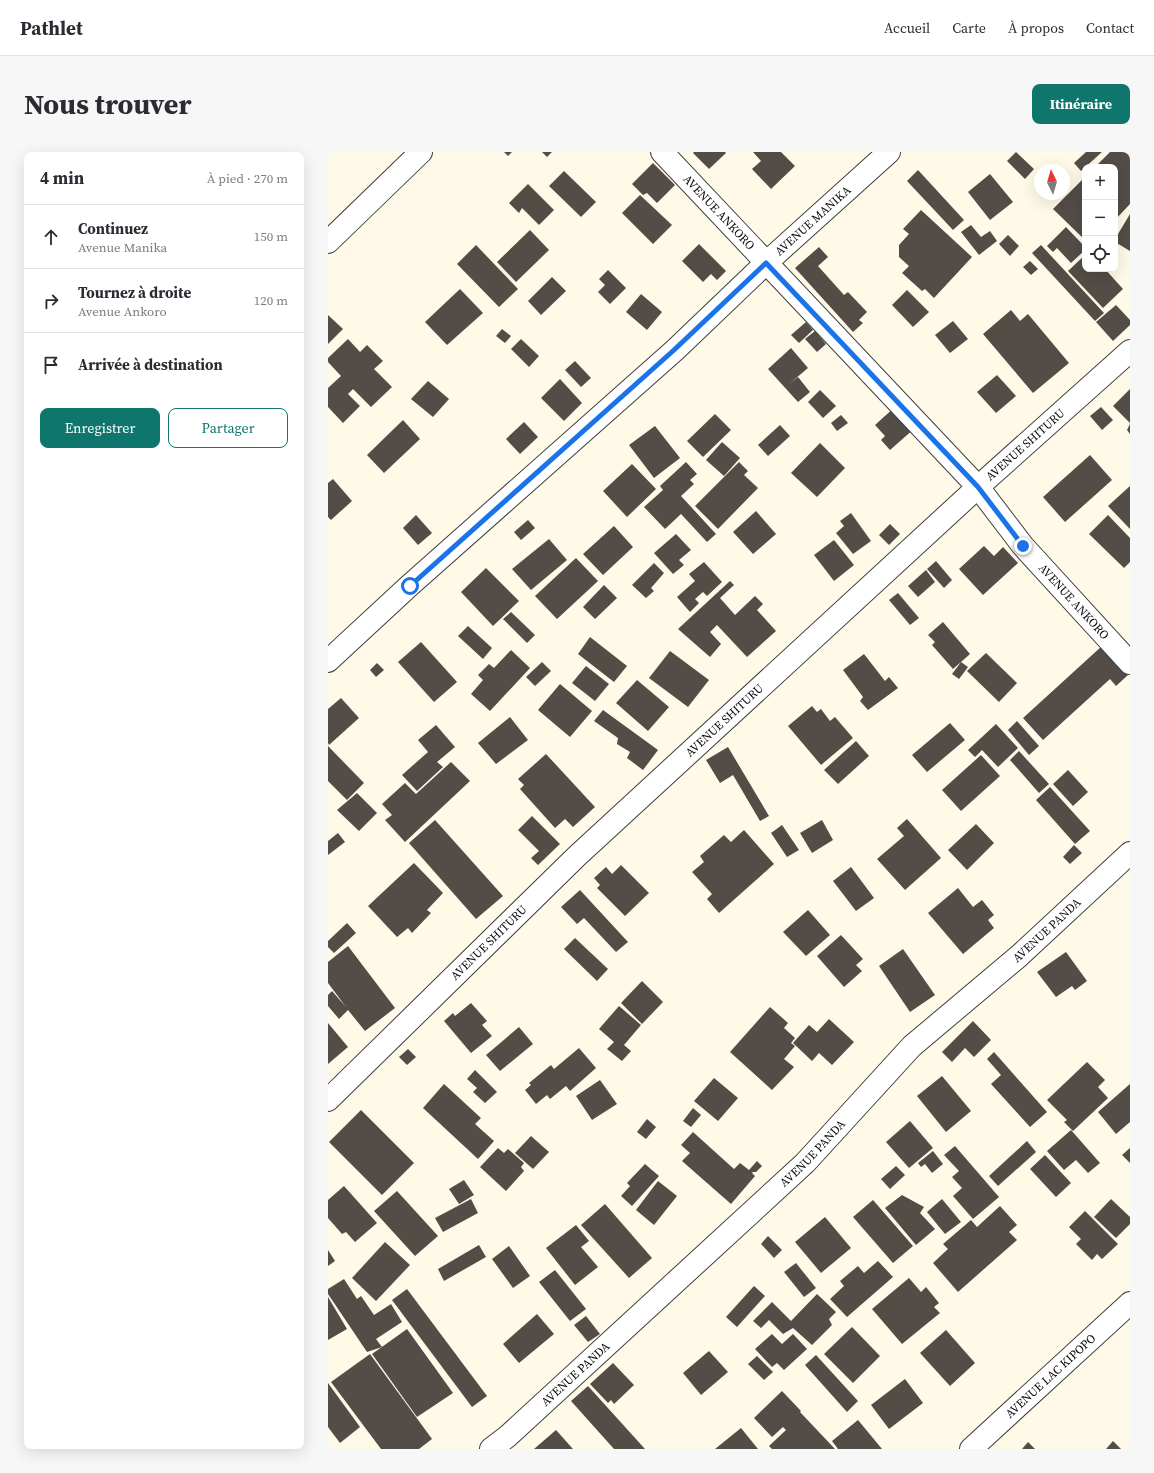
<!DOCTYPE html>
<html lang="fr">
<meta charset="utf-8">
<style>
:root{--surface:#fff;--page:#f7f7f7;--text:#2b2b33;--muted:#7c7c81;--line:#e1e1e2;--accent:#0f766e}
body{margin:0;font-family:"Source Serif 4",serif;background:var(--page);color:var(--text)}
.controls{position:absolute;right:12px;top:12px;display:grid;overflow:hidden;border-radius:8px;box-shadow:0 4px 16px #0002}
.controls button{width:36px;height:36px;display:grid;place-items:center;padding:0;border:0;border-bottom:1px solid var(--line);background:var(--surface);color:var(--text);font:20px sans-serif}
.compass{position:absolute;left:706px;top:12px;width:36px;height:36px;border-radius:50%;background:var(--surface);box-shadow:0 4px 16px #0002;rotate:355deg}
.stop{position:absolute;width:12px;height:12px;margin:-9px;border:3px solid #1a73e8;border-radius:50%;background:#fff}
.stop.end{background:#1a73e8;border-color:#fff;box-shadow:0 1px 4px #0008}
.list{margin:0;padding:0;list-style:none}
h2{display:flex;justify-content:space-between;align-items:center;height:52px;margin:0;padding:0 16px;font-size:17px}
h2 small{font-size:13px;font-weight:400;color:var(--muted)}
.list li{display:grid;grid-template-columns:26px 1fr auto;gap:12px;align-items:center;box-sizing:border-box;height:64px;padding:0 16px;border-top:1px solid var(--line)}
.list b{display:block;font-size:15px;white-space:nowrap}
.list p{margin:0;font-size:13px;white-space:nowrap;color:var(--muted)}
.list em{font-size:13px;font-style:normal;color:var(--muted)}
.actions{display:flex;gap:8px;padding:12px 16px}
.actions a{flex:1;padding:9px 0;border:1px solid var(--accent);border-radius:8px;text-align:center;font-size:14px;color:var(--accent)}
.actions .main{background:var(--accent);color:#fff}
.icon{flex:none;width:22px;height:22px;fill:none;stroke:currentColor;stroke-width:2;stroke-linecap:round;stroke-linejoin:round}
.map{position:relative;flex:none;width:802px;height:1297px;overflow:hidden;border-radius:8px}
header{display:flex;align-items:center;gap:24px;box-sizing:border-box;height:56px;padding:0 20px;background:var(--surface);border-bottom:1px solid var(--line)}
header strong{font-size:19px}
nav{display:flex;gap:22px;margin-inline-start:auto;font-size:14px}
.intro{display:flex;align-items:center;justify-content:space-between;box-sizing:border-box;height:96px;padding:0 24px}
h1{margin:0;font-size:28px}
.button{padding:10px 18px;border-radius:8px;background:var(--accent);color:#fff;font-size:14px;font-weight:700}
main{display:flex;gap:24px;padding:0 24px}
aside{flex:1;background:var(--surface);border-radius:8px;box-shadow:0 4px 16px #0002}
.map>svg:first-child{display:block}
.building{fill:#534c47}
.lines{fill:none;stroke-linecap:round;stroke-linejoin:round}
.minor-casing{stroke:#3e3e3e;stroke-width:24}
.minor{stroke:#fff;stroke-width:22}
.route{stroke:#1a73e8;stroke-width:5}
.labels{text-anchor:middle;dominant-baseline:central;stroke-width:4;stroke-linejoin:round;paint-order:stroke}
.street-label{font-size:12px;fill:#0b0b0b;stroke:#fff}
</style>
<header>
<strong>Pathlet</strong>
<nav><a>Accueil</a><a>Carte</a><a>À propos</a><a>Contact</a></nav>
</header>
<div class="intro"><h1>Nous trouver</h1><a class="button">Itinéraire</a></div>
<main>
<aside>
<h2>4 min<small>À pied · 270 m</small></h2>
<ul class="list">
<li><svg class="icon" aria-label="ahead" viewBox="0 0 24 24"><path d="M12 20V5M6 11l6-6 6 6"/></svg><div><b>Continuez</b><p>Avenue Manika</p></div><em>150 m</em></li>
<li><svg class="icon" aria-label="right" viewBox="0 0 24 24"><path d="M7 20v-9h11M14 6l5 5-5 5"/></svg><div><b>Tournez à droite</b><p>Avenue Ankoro</p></div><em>120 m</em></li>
<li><svg class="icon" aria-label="arrive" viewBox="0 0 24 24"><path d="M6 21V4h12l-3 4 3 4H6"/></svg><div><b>Arrivée à destination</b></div></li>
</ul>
<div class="actions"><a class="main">Enregistrer</a><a>Partager</a></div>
</aside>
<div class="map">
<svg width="802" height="1297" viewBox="0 0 802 1297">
<rect width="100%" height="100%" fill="#fffae8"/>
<g class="building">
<polygon points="176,0 184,0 180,4"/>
<polygon points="214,0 224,0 219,5"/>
<polygon points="366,0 397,0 398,1 381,17 365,1"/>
<polygon points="425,0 453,0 467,14 443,37 424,17 433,9"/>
<polygon points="688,0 706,17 697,27 679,9"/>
<polygon points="758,0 774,0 753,19 746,11"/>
<polygon points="782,0 802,0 802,52 787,68 787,15 767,15"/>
<polygon points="325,11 347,33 329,51 319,41 315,43 304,32"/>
<polygon points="590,18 636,68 625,78 579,29"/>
<polygon points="236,19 268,50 253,65 221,34"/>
<polygon points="662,22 685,50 662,68 640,40"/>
<polygon points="757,25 757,88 725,57"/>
<polygon points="200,32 226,58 211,73 194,56 191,61 181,51"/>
<polygon points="312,43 344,73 325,92 294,61"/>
<polygon points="593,58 644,105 606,146 597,137 594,139 574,121 581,114 571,105 571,93 581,82 575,77"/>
<polygon points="802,62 802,99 787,90 787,87"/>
<polygon points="643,73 653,85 662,79 669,89 651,103 633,80"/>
<polygon points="738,75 757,95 757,98 743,111 729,96 725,100 719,94"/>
<polygon points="202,78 221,98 188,130 169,110"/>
<polygon points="680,83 691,94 682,104 671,92"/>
<polygon points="371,92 398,119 389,128 383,122 375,130 354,109"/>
<polygon points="148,93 190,137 171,155 129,112"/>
<polygon points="713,93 776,161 767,169 704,101"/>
<polygon points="491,95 500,105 490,114 516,143 520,140 539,160 531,168 535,171 525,180 467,116"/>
<polygon points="757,103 757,117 777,117 795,137 775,156 740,119"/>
<polygon points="702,109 710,117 703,123 695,115"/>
<polygon points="280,118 298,136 282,152 270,140 277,133 271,127"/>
<polygon points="224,125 238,139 213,163 200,149"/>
<polygon points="132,137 155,161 119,193 97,170"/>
<polygon points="579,138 601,160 585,175 564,153"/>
<polygon points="313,142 334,160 319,178 298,160"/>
<polygon points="788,153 802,168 802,173 785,189 768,170"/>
<polygon points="683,158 692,169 700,162 741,211 705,241 655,182"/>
<polygon points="0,163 15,177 0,192"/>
<polygon points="625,169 640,187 622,201 607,183"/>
<polygon points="478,170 485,178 471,191 463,183"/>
<polygon points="174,177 183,184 177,191 168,184"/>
<polygon points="487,179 498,192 489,200 477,187"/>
<polygon points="20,187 32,200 39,193 55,209 46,217 64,235 43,255 25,237 20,242 32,254 15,271 0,255 0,236 13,224 0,210 0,206"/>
<polygon points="193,187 211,204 201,215 183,197"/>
<polygon points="463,196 480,216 461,232 470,225 482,240 470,250 440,217"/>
<polygon points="247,209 263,226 253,235 237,218"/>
<polygon points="669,223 688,244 668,261 649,240"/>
<polygon points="232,227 254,251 236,269 213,246"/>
<polygon points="100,229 121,247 105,265 83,247"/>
<polygon points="802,237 802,271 785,254"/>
<polygon points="492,238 508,254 495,266 480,250"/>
<polygon points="568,254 587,276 562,298 553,288 557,284 547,273"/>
<polygon points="773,255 785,268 774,278 762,264"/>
<polygon points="387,262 403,278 375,305 359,289"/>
<polygon points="513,263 520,271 509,279 503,271"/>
<polygon points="75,268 92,287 56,321 39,303"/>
<polygon points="196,270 210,285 192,302 178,287"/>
<polygon points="802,272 802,282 799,278"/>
<polygon points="452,273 462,284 440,304 430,293"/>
<polygon points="327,274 352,306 326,326 301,293"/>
<polygon points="394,290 412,306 396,324 378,308"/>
<polygon points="492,291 517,316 489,345 463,321"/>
<polygon points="762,303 784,328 737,370 715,345"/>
<polygon points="358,310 369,322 362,328 366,332 353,344 388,382 379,390 353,362 337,377 316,355 335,338 332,334"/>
<polygon points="411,310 420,319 416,323 430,336 390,377 367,354"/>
<polygon points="304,312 328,337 299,365 275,339"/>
<polygon points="5,327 24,349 3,368 0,365 0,331"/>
<polygon points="802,334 802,377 780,354"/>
<polygon points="428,359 448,382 425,402 405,380"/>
<polygon points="523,361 543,389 525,402 508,381 516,374 512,369"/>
<polygon points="88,363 104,381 90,393 75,376"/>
<polygon points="780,363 802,386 802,410 796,416 761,382"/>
<polygon points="200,368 207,376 193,388 186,380"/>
<polygon points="562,372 572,382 561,393 551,383"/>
<polygon points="286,374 305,395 275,423 255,402"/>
<polygon points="348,382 363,398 351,408 356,413 345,422 326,401"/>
<polygon points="221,387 239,408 203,438 184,417"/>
<polygon points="506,388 526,413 506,429 486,403"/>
<polygon points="656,394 666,404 675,395 690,411 655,443 631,417"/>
<polygon points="248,406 270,429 229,467 207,444"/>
<polygon points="608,409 624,428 616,436 599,417"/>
<polygon points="376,410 394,430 379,444 375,440 367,447 371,451 362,460 349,445 367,429 361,422"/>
<polygon points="326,411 336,421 323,436 326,439 318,446 304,433"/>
<polygon points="158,416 191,449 165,474 133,440"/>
<polygon points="598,418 607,430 590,445 580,434"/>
<polygon points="402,429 406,433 392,446 407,463 427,444 435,452 429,458 448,479 419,505 389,473 382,480 393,492 382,505 350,477"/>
<polygon points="276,433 289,446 267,467 255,455"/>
<polygon points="570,441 591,466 582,473 561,448"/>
<polygon points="183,460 207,483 199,491 175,467"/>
<polygon points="615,470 642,502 633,510 640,515 631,527 624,522 633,510 625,517 604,493 607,490 600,483"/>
<polygon points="140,474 164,496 155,507 130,484"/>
<polygon points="262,485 299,514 286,530 250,502"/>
<polygon points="93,490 129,530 106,550 70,510"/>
<polygon points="774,494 800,523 788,534 782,527 715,588 695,566"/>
<polygon points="183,498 202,516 162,559 143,542 155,528 150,523 161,512 166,516"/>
<polygon points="342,499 381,528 360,555 321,526"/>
<polygon points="658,501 689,531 671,550 639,519"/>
<polygon points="536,502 557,529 561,525 570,536 540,558 532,549 535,545 515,518"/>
<polygon points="214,510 223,519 207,534 198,525"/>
<polygon points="49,511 56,518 48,525 42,518"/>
<polygon points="258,514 281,532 267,549 244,531"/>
<polygon points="309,528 341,555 320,579 288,551"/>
<polygon points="232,532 264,559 242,585 210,558"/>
<polygon points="13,546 31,566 1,593 0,591 0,557"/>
<polygon points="484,554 489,560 493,557 502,569 507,565 525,586 493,613 460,574"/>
<polygon points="275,558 330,598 315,618 299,606 302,600 289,592 290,586 266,569"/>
<polygon points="182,565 200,588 168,612 150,591"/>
<polygon points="689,569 711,594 701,603 680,578"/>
<polygon points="622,571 637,588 599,620 584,603"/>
<polygon points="668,572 690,596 670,615 654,598 647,605 640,598"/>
<polygon points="108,573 127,595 109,610 115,615 89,639 74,623 100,600 90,588"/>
<polygon points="528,589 541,604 510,632 496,618"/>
<polygon points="0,594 36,631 19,648 0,629"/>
<polygon points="400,595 441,664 432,669 405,623 392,631 378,608"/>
<polygon points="691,599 721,632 711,641 682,608"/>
<polygon points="218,602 267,655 245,675 237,667 227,676 192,637 196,633 190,627"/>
<polygon points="653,603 672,624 633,659 614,638"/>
<polygon points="123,610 142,629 77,690 57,668 64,663 54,652 77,631 88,642"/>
<polygon points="740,618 760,640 745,654 725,632"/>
<polygon points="722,635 762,679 747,692 708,648"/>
<polygon points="29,641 49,661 31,679 9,658"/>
<polygon points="204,664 232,692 210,713 203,706 211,699 190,678"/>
<polygon points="579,667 613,706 577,738 549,707 576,684 569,676"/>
<polygon points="107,668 175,744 148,767 81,691"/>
<polygon points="494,668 505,688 484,701 472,681"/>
<polygon points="648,672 666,691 639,718 620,698"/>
<polygon points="454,673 471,698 459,705 443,681"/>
<polygon points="416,678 446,712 391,761 379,747 384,742 364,720 376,710 372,704 396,683 403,690"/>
<polygon points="10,681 17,690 0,703 0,689"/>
<polygon points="746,693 754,701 742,712 735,705"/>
<polygon points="86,711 115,741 99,758 103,761 84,781 80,776 69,785 40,754"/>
<polygon points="293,713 321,741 297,764 269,736 272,733 266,726 278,715 284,722"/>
<polygon points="523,715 546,746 528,759 505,729"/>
<polygon points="630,736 645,755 654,748 666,763 660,768 666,776 635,802 600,761"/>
<polygon points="252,738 300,790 288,800 256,766 249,772 233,755"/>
<polygon points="480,758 502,783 478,804 455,780"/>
<polygon points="19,771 28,781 6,801 0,795 0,789"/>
<polygon points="513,783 535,807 528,813 534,819 516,835 489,804"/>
<polygon points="247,786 280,817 269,829 236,797"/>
<polygon points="20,794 67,856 37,879 20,858 11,867 0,854 0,843 4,839 18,855 0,831 0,810"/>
<polygon points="575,797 607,843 582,860 551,814"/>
<polygon points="738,800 759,829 747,838 744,834 728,845 709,820"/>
<polygon points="314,829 335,850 314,872 293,851"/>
<polygon points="143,851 159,869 154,873 164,884 143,901 116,869 125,861 127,864"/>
<polygon points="291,854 313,873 296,893 303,899 294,909 279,897 286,890 271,877"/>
<polygon points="442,855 460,871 456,876 467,886 463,891 467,894 456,907 466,915 444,938 402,900"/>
<polygon points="501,867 526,890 504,913 491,901 484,909 465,891 481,873 489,880"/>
<polygon points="645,869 663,888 646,905 637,896 624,910 614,900"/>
<polygon points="0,871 20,895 0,912"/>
<polygon points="191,875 205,892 172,919 158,903"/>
<polygon points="251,896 268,916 242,939 238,934 222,947 219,943 208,952 197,938 203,933 201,931 223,913 226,917"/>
<polygon points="80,897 88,905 79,913 71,905"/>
<polygon points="666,900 719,960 702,975 663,932 673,923 659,907"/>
<polygon points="759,910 777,928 770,935 780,946 745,979 736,970 739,968 719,948"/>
<polygon points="147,918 169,940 157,951 145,940 149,936 139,927"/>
<polygon points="614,924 643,959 618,980 589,944"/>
<polygon points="386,926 410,946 390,969 366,949"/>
<polygon points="272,928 289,952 264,968 248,944"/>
<polygon points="116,932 153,966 147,972 166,989 150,1007 95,956"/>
<polygon points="802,932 802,970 788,982 770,960"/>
<polygon points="365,956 373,963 363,975 355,969"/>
<polygon points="33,958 86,1011 54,1043 1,990"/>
<polygon points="319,967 328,975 318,987 309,980"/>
<polygon points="582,969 605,996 581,1016 558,990"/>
<polygon points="743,978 772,1011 760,1021 748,1008 736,1018 719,999"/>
<polygon points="365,980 406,1017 412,1011 421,1018 429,1009 434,1014 428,1020 425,1020 424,1021 427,1024 403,1052 354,1009 362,1001 353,993"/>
<polygon points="203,984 221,1000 205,1017 187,1001"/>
<polygon points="699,989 708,1000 670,1034 661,1024"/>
<polygon points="627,994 671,1045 645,1067 625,1044 634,1036 624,1025 631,1019 616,1003"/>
<polygon points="170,996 176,1001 180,997 196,1011 193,1015 196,1019 178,1039 152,1015"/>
<polygon points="802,996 802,1011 794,1003"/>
<polygon points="605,999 615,1012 604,1021 597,1012 593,1015 590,1011"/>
<polygon points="717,1003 743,1031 728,1045 702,1017"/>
<polygon points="317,1012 331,1024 304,1054 293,1044 302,1034 299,1031"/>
<polygon points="568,1014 577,1023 562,1037 553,1027"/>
<polygon points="136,1028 146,1043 131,1052 121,1037"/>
<polygon points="330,1029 349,1044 326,1073 308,1058"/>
<polygon points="16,1034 49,1071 27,1090 18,1080 14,1082 0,1066 0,1048"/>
<polygon points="69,1039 110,1084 87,1104 46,1059"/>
<polygon points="574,1043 596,1055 592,1061 607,1077 588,1093 557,1056"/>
<polygon points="143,1047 150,1061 115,1080 107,1066"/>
<polygon points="614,1047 633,1070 617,1082 599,1060"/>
<polygon points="783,1047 802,1065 802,1072 788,1086 766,1065"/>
<polygon points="545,1048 585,1094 565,1111 525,1065"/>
<polygon points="277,1052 324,1106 301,1126 253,1073"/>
<polygon points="672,1054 689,1073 681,1080 689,1088 630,1140 605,1111 620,1097 615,1092 643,1068 649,1075"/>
<polygon points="757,1059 790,1092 774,1107 769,1102 764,1108 748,1092 753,1087 741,1075"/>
<polygon points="497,1065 523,1096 493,1121 467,1090"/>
<polygon points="248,1073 261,1089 253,1095 270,1115 247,1133 218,1096"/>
<polygon points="440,1084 454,1098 446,1106 433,1092"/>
<polygon points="57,1090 82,1113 48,1149 24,1126"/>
<polygon points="151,1093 158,1105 116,1129 110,1117"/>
<polygon points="181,1094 202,1124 185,1136 164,1107"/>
<polygon points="0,1098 7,1109 0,1114"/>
<polygon points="550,1109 565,1125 519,1165 502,1147 516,1134 512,1129 530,1114 536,1121"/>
<polygon points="468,1111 488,1136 476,1145 456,1120"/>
<polygon points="227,1118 258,1157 242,1169 211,1130"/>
<polygon points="581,1126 593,1140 598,1135 611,1151 606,1155 612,1161 574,1192 544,1157"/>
<polygon points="16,1127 29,1147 33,1144 46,1163 63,1152 74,1170 48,1187 54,1195 39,1200 0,1142 0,1137"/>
<polygon points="426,1134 437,1144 409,1175 398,1165"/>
<polygon points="79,1137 159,1244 144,1255 64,1148"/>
<polygon points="489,1142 508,1160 501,1167 504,1173 484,1193 465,1176 455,1182 441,1168 433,1176 425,1169 444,1150 463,1169"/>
<polygon points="0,1145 19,1177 0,1188"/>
<polygon points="209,1162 226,1182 191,1211 175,1192"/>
<polygon points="258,1164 272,1182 260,1190 246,1173"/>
<polygon points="524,1175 552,1204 525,1231 496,1202"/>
<polygon points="79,1177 125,1241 89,1265 44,1202"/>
<polygon points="618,1178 647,1211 622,1234 592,1201"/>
<polygon points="444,1182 454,1192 465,1182 479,1197 456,1218 449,1211 444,1215 427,1197"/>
<polygon points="381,1199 400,1220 373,1243 355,1221"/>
<polygon points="42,1202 104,1287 91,1297 53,1297 3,1230"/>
<polygon points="488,1203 530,1249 519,1260 477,1213"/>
<polygon points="429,1204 445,1220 436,1228 420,1212"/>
<polygon points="285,1211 306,1233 286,1252 283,1248 280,1251 262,1232"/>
<polygon points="577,1227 595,1251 561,1277 543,1253"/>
<polygon points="0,1231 32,1275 12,1291 0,1275"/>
<polygon points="260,1234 317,1297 286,1297 243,1249"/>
<polygon points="454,1239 473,1259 472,1260 507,1297 444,1297 441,1294 458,1278 455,1275 444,1285 426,1266"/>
<polygon points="530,1268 554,1297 510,1297 504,1289"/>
<polygon points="413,1276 430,1297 387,1297"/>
<polygon points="228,1278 245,1297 206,1297"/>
<polygon points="785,1289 793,1297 778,1297"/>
<polygon points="700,1290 707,1297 694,1297"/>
</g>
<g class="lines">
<g class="minor-casing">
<g id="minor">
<path id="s1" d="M 334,0 L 650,335 L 695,394 L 802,511"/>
<polyline points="0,90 93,0"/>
<path id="s2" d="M 0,509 L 81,434 L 347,198 L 438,111 L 561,0"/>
<path id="s3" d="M 0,948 L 249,704 L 650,335 L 802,199"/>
<path id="s4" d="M 163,1297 L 180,1284 L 477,1011 L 584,894 L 691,804 L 802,701"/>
<path id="s5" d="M 643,1297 L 802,1151"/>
</g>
</g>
<use href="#minor" class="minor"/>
</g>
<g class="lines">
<polyline class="route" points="82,434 346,198 438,111 650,335 695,394"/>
</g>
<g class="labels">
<g class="street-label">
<text stroke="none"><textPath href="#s1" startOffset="83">AVENUE ANKORO</textPath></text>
<text stroke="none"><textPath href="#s2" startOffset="655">AVENUE MANIKA</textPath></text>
<text stroke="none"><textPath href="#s3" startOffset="957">AVENUE SHITURU</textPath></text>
<text stroke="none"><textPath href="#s1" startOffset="610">AVENUE ANKORO</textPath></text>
<text stroke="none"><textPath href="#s3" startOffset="549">AVENUE SHITURU</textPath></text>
<text stroke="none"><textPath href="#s4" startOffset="761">AVENUE PANDA</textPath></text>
<text stroke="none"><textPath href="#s3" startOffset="225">AVENUE SHITURU</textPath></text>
<text stroke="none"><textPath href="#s4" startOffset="437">AVENUE PANDA</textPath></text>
<text stroke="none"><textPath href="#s4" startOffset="113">AVENUE PANDA</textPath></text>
<text stroke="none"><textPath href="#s5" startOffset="108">AVENUE LAC KIPOPO</textPath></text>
</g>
</g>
</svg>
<div class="controls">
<button>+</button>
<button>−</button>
<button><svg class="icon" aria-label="locate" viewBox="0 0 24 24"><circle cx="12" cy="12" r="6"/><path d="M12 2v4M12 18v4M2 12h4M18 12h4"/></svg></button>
</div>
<svg class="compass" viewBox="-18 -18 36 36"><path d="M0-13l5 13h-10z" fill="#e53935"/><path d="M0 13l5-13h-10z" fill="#7c7c81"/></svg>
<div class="stop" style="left:82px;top:434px"></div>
<div class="stop end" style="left:695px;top:394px"></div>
</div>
</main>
